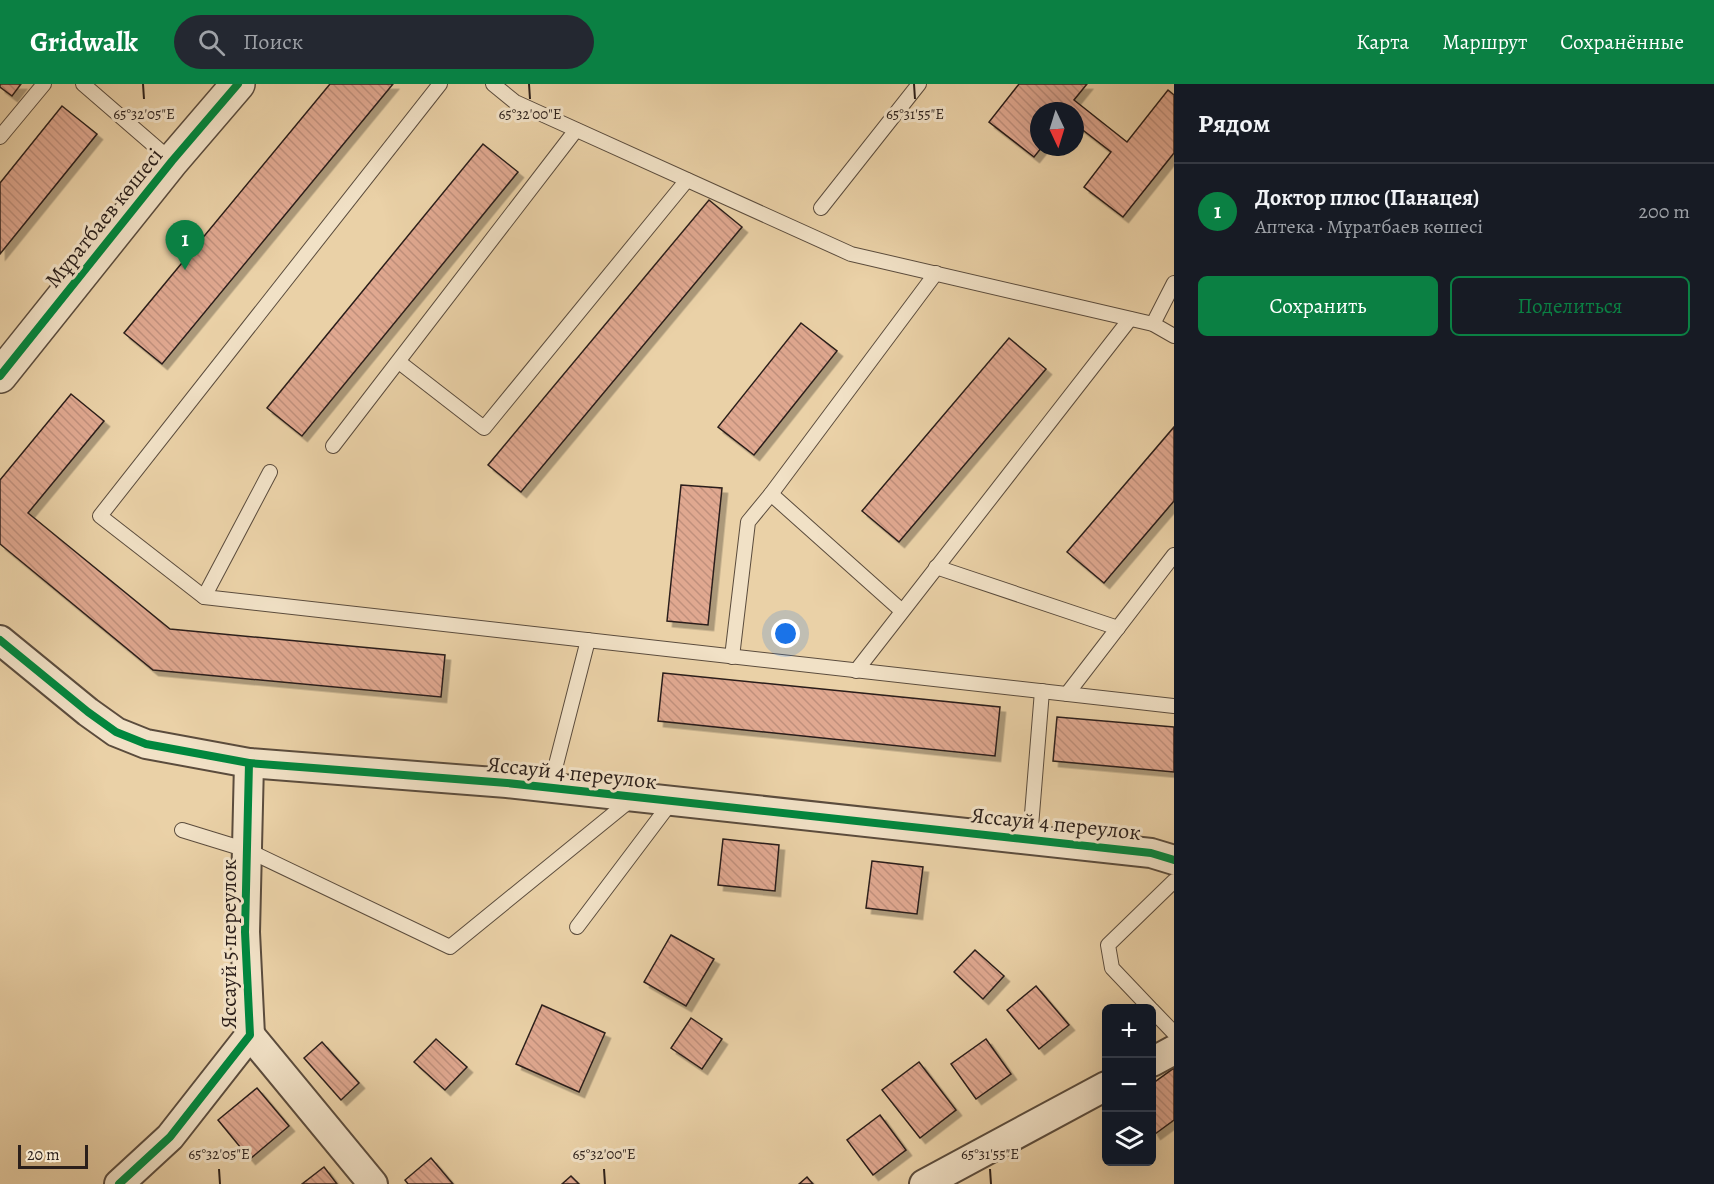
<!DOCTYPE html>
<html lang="ru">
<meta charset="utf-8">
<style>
:root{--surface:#171b24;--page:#242831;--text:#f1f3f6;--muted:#9ea1a6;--line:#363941;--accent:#0b8043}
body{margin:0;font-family:Alegreya,serif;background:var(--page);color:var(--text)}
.controls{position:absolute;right:18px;bottom:18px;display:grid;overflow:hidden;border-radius:9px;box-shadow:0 6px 24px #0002}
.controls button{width:54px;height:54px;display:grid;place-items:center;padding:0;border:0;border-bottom:2px solid var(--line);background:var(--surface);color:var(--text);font:30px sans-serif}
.compass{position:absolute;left:1030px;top:18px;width:54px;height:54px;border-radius:50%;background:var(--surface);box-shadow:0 6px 24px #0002;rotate:176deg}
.scale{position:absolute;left:18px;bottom:15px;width:70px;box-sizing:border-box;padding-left:6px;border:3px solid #2b1f1a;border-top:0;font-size:16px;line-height:21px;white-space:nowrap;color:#2b1f1a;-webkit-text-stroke:4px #f1e1c6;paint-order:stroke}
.you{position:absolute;left:786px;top:550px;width:21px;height:21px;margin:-15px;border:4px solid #fff;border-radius:50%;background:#1a73e8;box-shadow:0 0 0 9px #1a73e833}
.badge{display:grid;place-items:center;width:39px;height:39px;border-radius:50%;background:var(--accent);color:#fff;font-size:20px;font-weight:700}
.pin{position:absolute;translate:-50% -50px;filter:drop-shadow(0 2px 3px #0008)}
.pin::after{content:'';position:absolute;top:32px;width:21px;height:18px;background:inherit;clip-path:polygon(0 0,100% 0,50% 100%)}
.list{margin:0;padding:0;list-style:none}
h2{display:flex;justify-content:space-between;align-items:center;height:78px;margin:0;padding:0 24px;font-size:26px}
h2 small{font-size:20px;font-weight:400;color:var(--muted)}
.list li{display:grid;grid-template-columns:39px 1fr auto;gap:18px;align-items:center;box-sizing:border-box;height:96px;padding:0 24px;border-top:2px solid var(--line)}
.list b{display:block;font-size:22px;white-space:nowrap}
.list p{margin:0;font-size:20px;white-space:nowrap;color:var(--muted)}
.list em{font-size:20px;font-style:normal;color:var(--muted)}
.actions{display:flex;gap:12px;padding:18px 24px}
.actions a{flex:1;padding:14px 0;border:2px solid var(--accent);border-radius:9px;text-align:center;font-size:21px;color:var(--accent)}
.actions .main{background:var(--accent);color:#fff}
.icon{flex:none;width:33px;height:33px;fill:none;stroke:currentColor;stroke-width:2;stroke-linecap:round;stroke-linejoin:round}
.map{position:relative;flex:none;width:1174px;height:1100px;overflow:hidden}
header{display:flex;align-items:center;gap:36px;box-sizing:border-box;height:84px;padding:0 30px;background:var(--accent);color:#fff}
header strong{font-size:28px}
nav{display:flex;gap:33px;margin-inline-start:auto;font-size:21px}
.search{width:420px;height:54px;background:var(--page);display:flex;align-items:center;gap:15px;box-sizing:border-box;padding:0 21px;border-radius:33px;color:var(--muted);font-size:22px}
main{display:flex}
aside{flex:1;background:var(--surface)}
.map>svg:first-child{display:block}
.building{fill:url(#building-back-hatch);stroke:#2b1f1a;stroke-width:1.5;filter:url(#shadow)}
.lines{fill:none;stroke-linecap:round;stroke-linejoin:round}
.service-casing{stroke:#5b4c3d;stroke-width:16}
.minor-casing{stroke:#5b4c3d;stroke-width:32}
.tertiary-casing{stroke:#5b4c3d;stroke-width:36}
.service{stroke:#f1e1c6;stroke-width:14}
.minor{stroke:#f1e1c6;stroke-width:28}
.tertiary{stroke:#f1e1c6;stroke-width:33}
.cycleway-casing{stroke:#f1e1c6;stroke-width:11}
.cycleway{stroke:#00873e;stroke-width:8}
.ticks{fill:none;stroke:#2b1f1a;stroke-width:2}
.labels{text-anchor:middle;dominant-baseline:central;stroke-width:6;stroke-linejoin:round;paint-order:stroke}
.street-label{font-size:22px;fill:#2b1f1a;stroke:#f1e1c6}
.ticks-label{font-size:15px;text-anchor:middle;fill:#2b1f1a;stroke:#f1e1c6;stroke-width:6;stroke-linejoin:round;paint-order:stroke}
</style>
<header>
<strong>Gridwalk</strong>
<div class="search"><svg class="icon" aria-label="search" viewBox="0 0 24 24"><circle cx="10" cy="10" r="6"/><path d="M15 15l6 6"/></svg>Поиск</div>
<nav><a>Карта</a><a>Маршрут</a><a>Сохранённые</a></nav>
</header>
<main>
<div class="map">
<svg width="1174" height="1100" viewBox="0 0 1174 1100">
<defs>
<pattern id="building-back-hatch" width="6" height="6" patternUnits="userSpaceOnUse" patternTransform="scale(1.5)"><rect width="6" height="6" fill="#e0a890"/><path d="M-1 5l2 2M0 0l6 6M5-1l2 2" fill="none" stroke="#c0907c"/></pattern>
<filter id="shadow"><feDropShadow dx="5.5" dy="5.5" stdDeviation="0" flood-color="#0004"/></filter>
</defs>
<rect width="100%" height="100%" fill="#ead1a7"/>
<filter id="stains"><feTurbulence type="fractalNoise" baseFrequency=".00333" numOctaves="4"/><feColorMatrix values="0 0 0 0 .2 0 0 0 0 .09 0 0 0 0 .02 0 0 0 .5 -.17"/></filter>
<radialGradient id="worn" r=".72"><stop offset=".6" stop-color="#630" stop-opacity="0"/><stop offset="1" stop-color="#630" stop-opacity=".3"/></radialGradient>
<g class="building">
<polygon points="0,0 21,0 12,12 0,3"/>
<polygon points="330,0 393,0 162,280 124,249"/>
<polygon points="1019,0 1087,0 1074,16 1127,58 1168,6 1174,11 1174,69 1123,133 1084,103 1111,68 1075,40 1075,27 1039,27 1039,63 1042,63 1034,73 989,38"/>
<polygon points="62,22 97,50 0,170 0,99"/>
<polygon points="483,60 518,88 302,352 267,324"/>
<polygon points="709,116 742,143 521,408 488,381"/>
<polygon points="801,239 837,267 754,371 718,343"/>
<polygon points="1009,254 1046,285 899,458 862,427"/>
<polygon points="71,310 104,337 28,429 170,545 445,571 441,613 153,586 0,460 0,396"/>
<polygon points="1174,343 1174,417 1104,499 1067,468"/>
<polygon points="681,401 722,404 708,541 667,537"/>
<polygon points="663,589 1000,623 995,672 658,637"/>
<polygon points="1057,633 1174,643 1174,688 1053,677"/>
<polygon points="723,755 779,761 775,807 718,801"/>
<polygon points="872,777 923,783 917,830 866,824"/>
<polygon points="671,851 714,875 686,922 644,898"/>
<polygon points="975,866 1004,892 983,915 954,888"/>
<polygon points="1036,902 1069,941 1039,965 1007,926"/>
<polygon points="542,921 605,949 579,1008 516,980"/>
<polygon points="691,934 722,955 702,985 671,964"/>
<polygon points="436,955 467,983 445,1006 414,978"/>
<polygon points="986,955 1011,990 976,1015 951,980"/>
<polygon points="322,958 359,999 341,1016 304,974"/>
<polygon points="919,978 956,1026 920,1054 882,1006"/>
<polygon points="1174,984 1174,1036 1155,1050 1152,1045 1152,1000"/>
<polygon points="257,1004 289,1042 250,1075 218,1036"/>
<polygon points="880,1031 906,1066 873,1091 847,1056"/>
<polygon points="431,1074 453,1100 408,1100 405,1096"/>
<polygon points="324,1083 337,1100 302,1100"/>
<polygon points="571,1092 579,1100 562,1100"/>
<polygon points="807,1093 813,1100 799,1100"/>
</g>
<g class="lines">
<g class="service-casing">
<g id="service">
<polyline points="83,0 172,77"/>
<polyline points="440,0 100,432 204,513 1174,622"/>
<polyline points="493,0 515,18 851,170 1153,240 1174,252"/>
<polyline points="0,53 44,0"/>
<polyline points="821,124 919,0"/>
<polyline points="1153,240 1174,199"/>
<polyline points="399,278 484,344 687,96"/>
<polyline points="333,362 576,46"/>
<polyline points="771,410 902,527"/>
<polyline points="936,483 1118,544"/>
<polyline points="204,513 270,388"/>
<polyline points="732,573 748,438 771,410 936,189"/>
<polyline points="856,587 1130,235"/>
<polyline points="1067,610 1174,471"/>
<polyline points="550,704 588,556"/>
<polyline points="182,746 247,766 450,863 633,714"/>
<polyline points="1030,755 1042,607"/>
<polyline points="577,843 672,717"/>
<polyline points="1150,924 1112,884 1108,861 1174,797"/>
<polyline points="1152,926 1174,949"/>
</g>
</g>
<g class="minor-casing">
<g id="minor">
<polyline points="0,556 88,628 116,648 146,660 249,679 507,699 1151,769 1174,776"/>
<polyline points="250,951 373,1100"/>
<polyline points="1152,978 1174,966"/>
<polyline points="119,1100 170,1053 250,951 245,848 249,679"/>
<polyline points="924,1100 1106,1002"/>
</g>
</g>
<g class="tertiary-casing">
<polyline id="tertiary" points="0,292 172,77 238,0"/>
</g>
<use href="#service" class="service"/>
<use href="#minor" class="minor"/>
<use href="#tertiary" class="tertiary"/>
<g class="cycleway-casing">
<g id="cycleway">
<polyline points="0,292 172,77 238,0"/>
<polyline points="0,556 88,628 116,648 146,660 249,679 507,699 1151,769 1174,776"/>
<polyline points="119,1100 170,1053 250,951 245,848 249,679"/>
</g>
</g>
<use href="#cycleway" class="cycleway"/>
</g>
<path class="ticks" d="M 143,0 L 144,15M 529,0 L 530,15M 914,0 L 915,15M 219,1085 L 220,1100M 604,1085 L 605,1100M 990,1085 L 991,1100"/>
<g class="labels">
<g class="street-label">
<text transform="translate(104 134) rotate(-51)">Мұратбаев көшесі</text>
<text transform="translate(572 689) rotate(6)">Яссауй 4 переулок</text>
<text transform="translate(1056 740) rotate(6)">Яссауй 4 переулок</text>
<text transform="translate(229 860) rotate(-90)">Яссауй 5 переулок</text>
</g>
</g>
<g class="ticks-label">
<text x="144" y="35">65°32'05"E</text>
<text x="530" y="35">65°32'00"E</text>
<text x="915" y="35">65°31'55"E</text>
<text x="219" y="1075">65°32'05"E</text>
<text x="604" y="1075">65°32'00"E</text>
<text x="990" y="1075">65°31'55"E</text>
</g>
<rect width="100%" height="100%" filter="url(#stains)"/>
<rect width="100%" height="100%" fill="url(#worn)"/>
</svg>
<div class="controls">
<button>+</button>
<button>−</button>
<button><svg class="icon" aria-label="layers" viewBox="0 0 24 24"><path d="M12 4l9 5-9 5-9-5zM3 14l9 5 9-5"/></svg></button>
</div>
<svg class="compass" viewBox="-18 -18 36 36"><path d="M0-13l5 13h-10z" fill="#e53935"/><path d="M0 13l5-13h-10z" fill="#9ea1a6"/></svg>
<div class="scale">20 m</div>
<div class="you"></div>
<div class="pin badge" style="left:185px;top:186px">1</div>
</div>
<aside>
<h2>Рядом<small></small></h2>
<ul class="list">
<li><span class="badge">1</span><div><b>Доктор плюс (Панацея)</b><p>Аптека · Мұратбаев көшесі</p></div><em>200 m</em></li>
</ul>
<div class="actions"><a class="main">Сохранить</a><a>Поделиться</a></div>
</aside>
</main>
